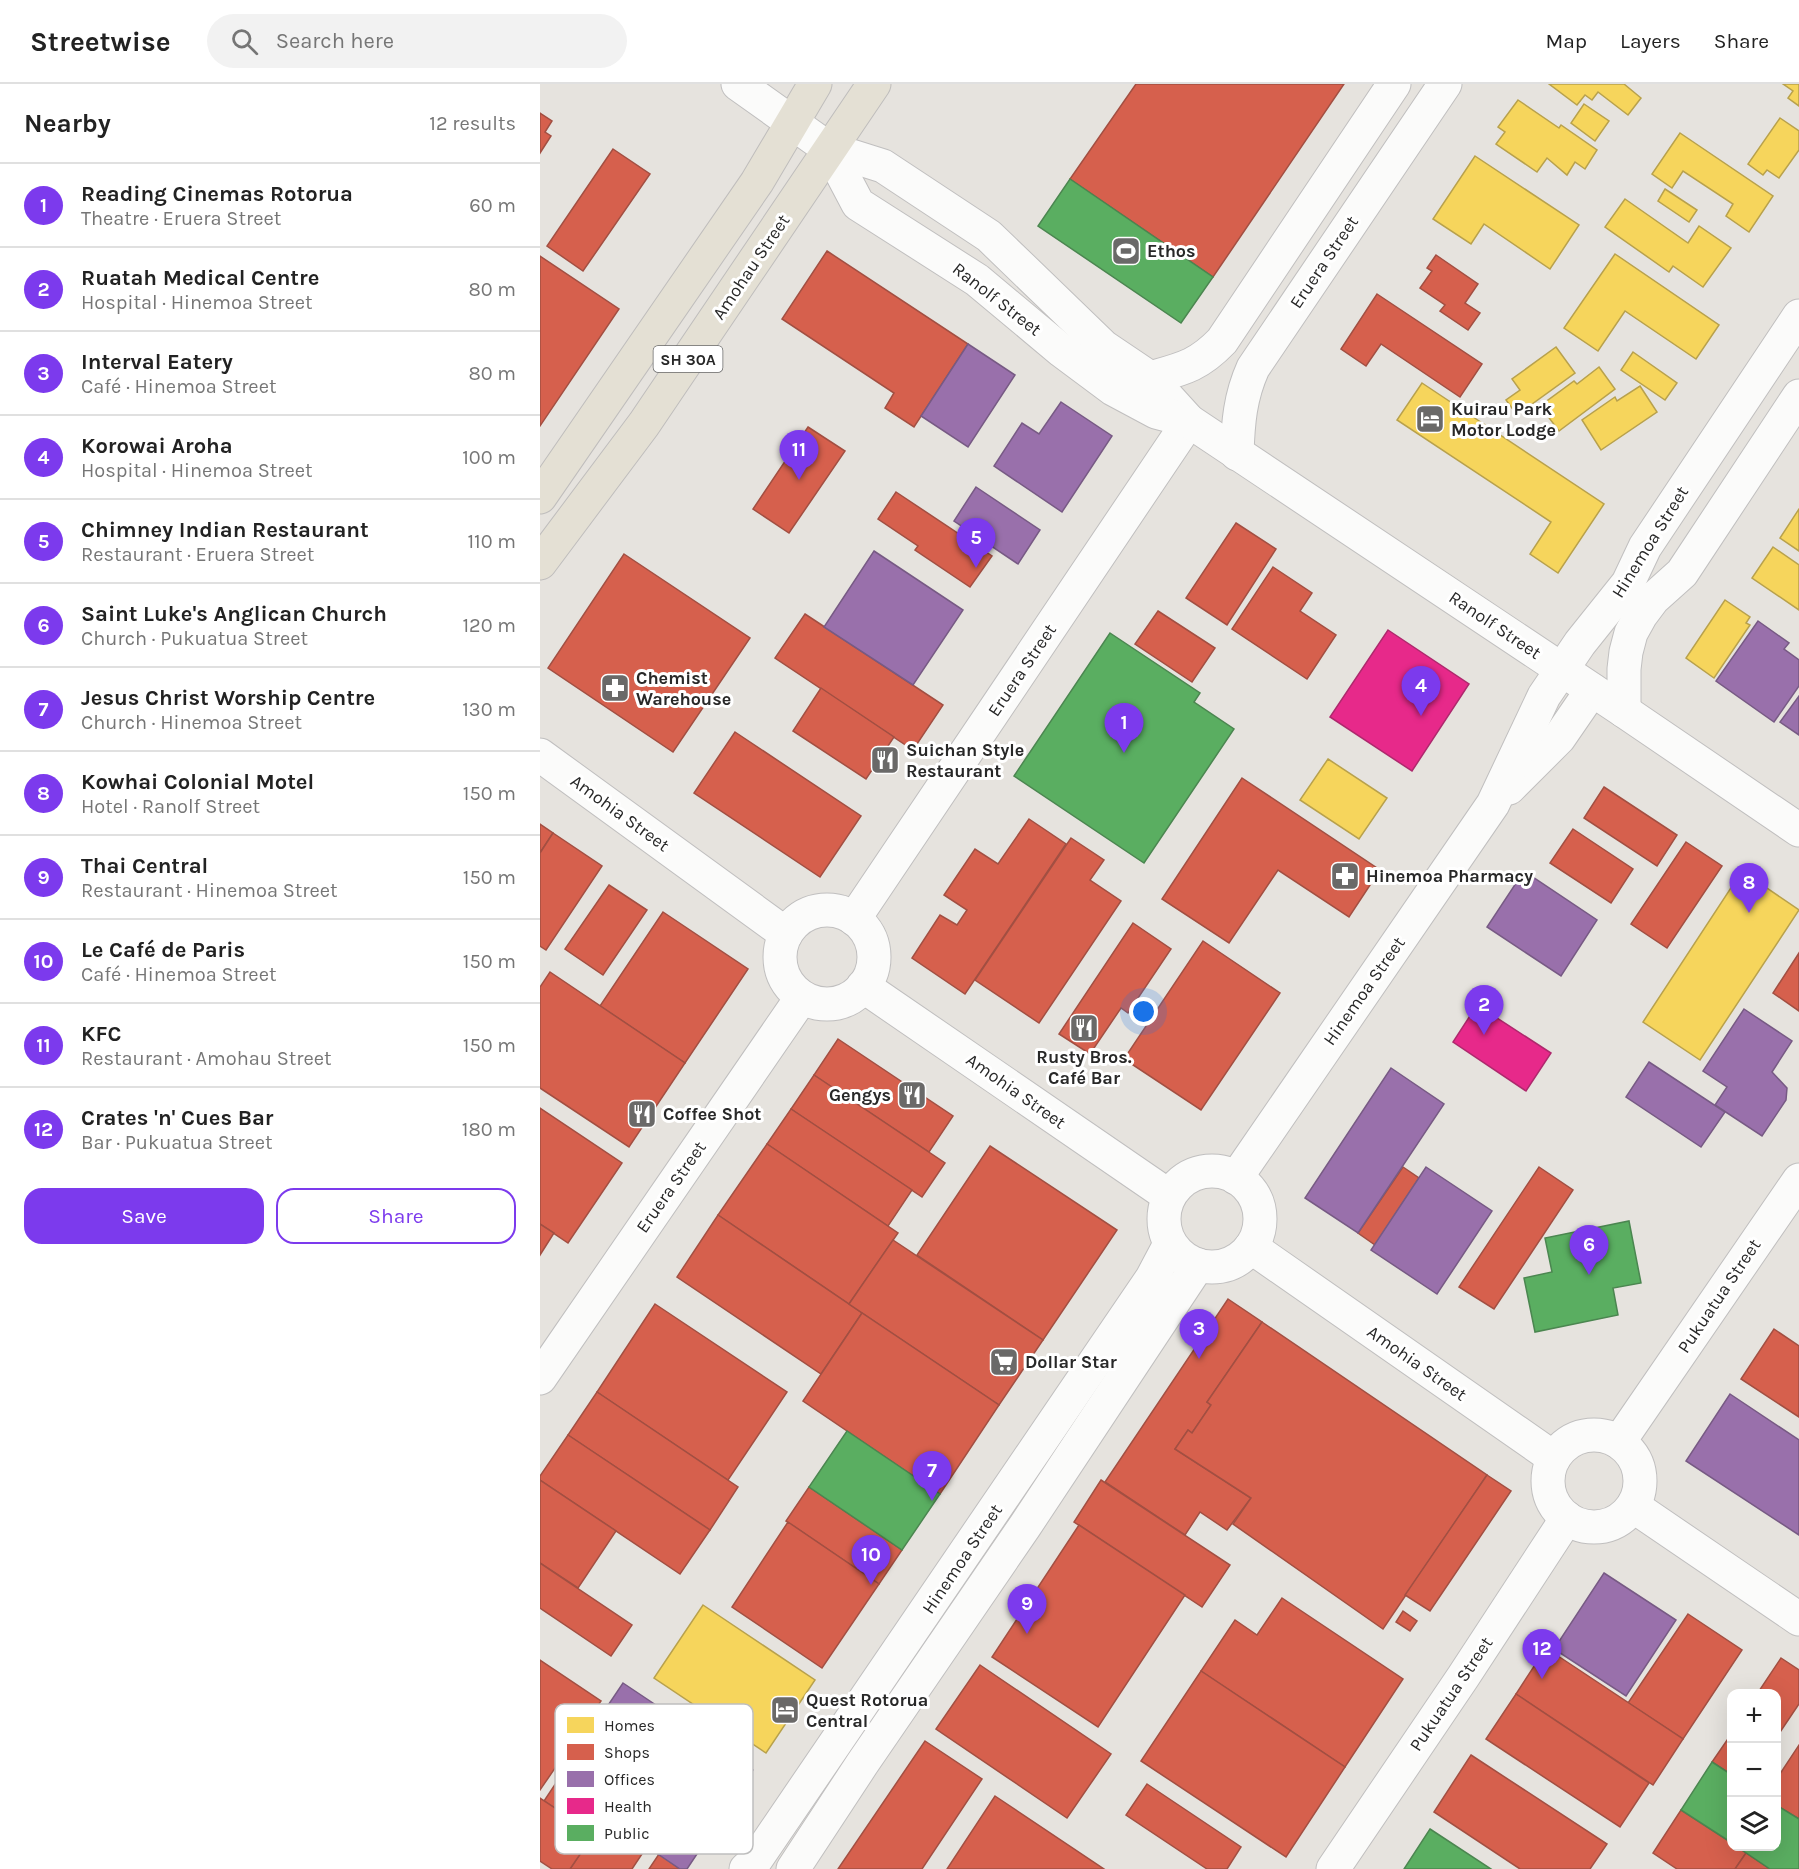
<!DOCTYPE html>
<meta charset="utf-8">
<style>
:root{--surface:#fff;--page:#f2f2f2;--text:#222;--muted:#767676;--line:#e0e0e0;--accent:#7c3aed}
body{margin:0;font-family:Karla,sans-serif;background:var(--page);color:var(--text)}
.controls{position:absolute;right:18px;bottom:18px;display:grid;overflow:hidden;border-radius:12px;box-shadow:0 6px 24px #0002}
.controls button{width:54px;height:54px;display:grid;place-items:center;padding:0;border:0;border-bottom:2px solid var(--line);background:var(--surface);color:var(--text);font:30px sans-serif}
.you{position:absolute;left:604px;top:928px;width:21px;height:21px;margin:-15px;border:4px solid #fff;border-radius:50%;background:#1a73e8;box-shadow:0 0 0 9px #1a73e833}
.badge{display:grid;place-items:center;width:39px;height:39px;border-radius:50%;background:var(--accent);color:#fff;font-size:20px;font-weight:700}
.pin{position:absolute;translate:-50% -50px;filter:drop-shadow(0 2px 3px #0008)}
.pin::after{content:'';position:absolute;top:32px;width:21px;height:18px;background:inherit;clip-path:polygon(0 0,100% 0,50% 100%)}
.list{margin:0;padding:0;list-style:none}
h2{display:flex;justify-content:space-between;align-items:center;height:78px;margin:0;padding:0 24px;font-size:26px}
h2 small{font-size:20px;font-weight:400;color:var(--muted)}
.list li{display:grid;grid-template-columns:39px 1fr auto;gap:18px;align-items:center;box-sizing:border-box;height:84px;padding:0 24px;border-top:2px solid var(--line)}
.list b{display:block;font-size:22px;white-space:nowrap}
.list p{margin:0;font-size:20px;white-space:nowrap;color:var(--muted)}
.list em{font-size:20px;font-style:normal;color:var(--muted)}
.actions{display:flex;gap:12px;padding:18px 24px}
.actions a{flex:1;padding:14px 0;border:2px solid var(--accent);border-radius:18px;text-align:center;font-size:21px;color:var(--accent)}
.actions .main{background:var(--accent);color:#fff}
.icon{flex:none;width:33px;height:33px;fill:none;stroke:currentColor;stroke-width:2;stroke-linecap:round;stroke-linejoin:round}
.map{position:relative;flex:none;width:1259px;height:1785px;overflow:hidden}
header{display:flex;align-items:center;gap:36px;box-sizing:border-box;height:84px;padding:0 30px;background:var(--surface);border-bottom:2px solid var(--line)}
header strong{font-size:28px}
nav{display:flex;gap:33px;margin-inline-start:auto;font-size:21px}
.search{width:420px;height:54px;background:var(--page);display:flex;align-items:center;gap:15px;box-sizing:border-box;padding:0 21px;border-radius:33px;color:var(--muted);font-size:22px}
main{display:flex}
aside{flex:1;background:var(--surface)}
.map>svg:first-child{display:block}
.homes{fill:#f6d55c;stroke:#b8a14c;stroke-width:1.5}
.shops{fill:#d6604d;stroke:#a24f42;stroke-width:1.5}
.offices{fill:#9970ab;stroke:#775a84;stroke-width:1.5}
.health{fill:#e7298a;stroke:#ae296d;stroke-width:1.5}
.public{fill:#5aae61;stroke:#4b8650;stroke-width:1.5}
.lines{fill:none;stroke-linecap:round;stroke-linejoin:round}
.street-casing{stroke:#c0bfbf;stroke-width:35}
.secondary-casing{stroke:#c0bfbf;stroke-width:35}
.primary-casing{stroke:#bfbdbc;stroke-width:35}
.street{stroke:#fbfbfa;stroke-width:33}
.secondary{stroke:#fbfbfa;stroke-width:33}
.primary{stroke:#e4e0d4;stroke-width:33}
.labels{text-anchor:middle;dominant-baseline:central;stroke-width:6;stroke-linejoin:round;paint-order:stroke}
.shield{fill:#fff;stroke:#686868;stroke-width:1.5}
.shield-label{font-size:16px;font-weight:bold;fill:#282828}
.poi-label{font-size:18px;font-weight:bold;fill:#282828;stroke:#fff;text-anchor:start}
.street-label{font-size:18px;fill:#282828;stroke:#fff}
.key{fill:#fff;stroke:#bebebe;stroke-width:1.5}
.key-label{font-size:16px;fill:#282828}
</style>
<header>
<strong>Streetwise</strong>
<div class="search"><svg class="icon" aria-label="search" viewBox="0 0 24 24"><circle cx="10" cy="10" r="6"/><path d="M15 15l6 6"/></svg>Search here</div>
<nav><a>Map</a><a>Layers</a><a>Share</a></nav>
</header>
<main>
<aside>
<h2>Nearby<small>12 results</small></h2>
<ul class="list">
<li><span class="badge">1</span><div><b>Reading Cinemas Rotorua</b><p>Theatre · Eruera Street</p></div><em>60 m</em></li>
<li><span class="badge">2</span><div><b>Ruatah Medical Centre</b><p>Hospital · Hinemoa Street</p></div><em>80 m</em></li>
<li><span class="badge">3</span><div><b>Interval Eatery</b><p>Café · Hinemoa Street</p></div><em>80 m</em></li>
<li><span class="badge">4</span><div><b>Korowai Aroha</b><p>Hospital · Hinemoa Street</p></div><em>100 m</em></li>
<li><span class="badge">5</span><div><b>Chimney Indian Restaurant</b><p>Restaurant · Eruera Street</p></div><em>110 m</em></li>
<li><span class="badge">6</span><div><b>Saint Luke's Anglican Church</b><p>Church · Pukuatua Street</p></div><em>120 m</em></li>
<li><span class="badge">7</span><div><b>Jesus Christ Worship Centre</b><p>Church · Hinemoa Street</p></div><em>130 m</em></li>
<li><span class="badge">8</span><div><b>Kowhai Colonial Motel</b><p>Hotel · Ranolf Street</p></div><em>150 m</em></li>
<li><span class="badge">9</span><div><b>Thai Central</b><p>Restaurant · Hinemoa Street</p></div><em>150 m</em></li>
<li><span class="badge">10</span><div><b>Le Café de Paris</b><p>Café · Hinemoa Street</p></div><em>150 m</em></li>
<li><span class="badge">11</span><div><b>KFC</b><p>Restaurant · Amohau Street</p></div><em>150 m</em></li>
<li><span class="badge">12</span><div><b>Crates 'n' Cues Bar</b><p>Bar · Pukuatua Street</p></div><em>180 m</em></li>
</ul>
<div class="actions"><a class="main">Save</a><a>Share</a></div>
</aside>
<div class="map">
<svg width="1259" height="1785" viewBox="0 0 1259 1785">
<rect width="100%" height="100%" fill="#e6e3de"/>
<g class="homes">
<polygon points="1009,0 1084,0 1101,14 1088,31 1058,8 1052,16 1045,11 1037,21"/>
<polygon points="1243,0 1259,0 1259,22 1248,14 1253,7"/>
<polygon points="978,16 1019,44 1021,41 1057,66 1045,85 1035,78 1027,91 1007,74 997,88 956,60 965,48 958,43"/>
<polygon points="1044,20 1069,37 1055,57 1031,39"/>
<polygon points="1240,34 1259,47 1259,66 1239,94 1227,86 1223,91 1208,80"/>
<polygon points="1140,49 1233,112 1209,148 1186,132 1193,120 1143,87 1132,104 1112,90"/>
<polygon points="935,72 1039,141 1010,185 944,140 931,160 893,135"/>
<polygon points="1125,105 1157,126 1149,138 1118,117"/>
<polygon points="1085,115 1148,159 1159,142 1191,164 1163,203 1133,182 1129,188 1065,143"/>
<polygon points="1075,170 1179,241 1156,275 1085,227 1058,267 1024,244"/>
<polygon points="1016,263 1035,289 977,331 966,316 980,306 972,295"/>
<polygon points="1093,268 1137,299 1125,316 1081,286"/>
<polygon points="1059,283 1075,305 1019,347 1000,322 1034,297 1037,300"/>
<polygon points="882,299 1064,420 1018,489 990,470 1011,438 857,336"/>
<polygon points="1100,302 1117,328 1061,366 1042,336 1075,313 1077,317"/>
<polygon points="1259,425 1259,467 1240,454"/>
<polygon points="1233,463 1259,481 1259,526 1212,494"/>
<polygon points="1185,516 1210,533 1206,539 1210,541 1174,594 1146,574"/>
<polygon points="788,675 847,714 819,755 760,716"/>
<polygon points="1202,787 1259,826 1160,976 1103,938"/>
<polygon points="163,1521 275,1596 226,1669 114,1594"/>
</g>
<g class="shops">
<polygon points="596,0 804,0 673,193 530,95"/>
<polygon points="0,29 12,37 5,48 11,52 0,69"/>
<polygon points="73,65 110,90 43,187 7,162"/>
<polygon points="287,167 428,260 374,343 345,324 354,309 242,235"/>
<polygon points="896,171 938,200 925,219 940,229 928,246 900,227 905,221 880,204 892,187 887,184"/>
<polygon points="0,172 79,225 0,342"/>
<polygon points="837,210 942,280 920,313 841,260 826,282 801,265"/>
<polygon points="268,343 305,367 249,449 213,425"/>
<polygon points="356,408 452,472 430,503 375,466 378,462 338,435"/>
<polygon points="696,439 736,465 687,541 646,514"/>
<polygon points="84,470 210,554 133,668 8,584"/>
<polygon points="733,483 772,509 760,527 796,551 767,595 692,545"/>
<polygon points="618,527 675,564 652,598 595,560"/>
<polygon points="265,530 403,621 373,666 235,574"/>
<polygon points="281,604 354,653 326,695 253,647"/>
<polygon points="195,648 321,732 280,793 154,709"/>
<polygon points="702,694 840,786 809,833 738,786 689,859 622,815"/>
<polygon points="1064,703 1137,751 1117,782 1044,734"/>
<polygon points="489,735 526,760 425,910 372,874 400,831 417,841 427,826 404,811 435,765 458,780"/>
<polygon points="0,740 13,749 0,769"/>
<polygon points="1033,745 1093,785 1071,819 1010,779"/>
<polygon points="13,749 62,782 6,866 0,862 0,769"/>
<polygon points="531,754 564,776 550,796 581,817 499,939 435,896"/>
<polygon points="1146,758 1182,782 1127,864 1091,840"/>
<polygon points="69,801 107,826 63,891 25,865"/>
<polygon points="123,828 208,885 145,979 60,922"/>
<polygon points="593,839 631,865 588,929 581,924 550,970 519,950"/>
<polygon points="663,857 740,909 661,1026 584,975"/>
<polygon points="1259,869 1259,927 1233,909"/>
<polygon points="10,888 145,979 89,1063 0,1004 0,903"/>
<polygon points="298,955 413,1032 389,1068 274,991"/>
<polygon points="274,991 405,1079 382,1113 251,1025"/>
<polygon points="0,1024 82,1079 28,1159 0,1140"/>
<polygon points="251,1025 372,1106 348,1142 227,1060"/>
<polygon points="227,1060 358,1149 309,1220 178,1131"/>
<polygon points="450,1062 577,1146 503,1256 377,1171"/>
<polygon points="863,1083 879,1094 835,1161 818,1149"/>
<polygon points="999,1083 1033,1106 954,1225 919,1203"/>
<polygon points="178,1131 322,1229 281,1290 137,1193"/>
<polygon points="0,1140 14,1149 0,1171"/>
<polygon points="353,1156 503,1256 459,1321 309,1220"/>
<polygon points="688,1215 722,1238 667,1318 671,1321 652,1349 648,1346 635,1365 711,1414 687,1446 660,1428 645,1451 565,1398"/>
<polygon points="115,1220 247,1308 188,1396 57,1308"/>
<polygon points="322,1229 459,1321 400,1410 263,1317"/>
<polygon points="722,1238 947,1391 843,1545 693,1440 711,1414 635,1365 648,1346 652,1349 671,1321 667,1318"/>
<polygon points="1234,1245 1259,1262 1259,1333 1201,1295"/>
<polygon points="57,1308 198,1403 170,1446 28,1351"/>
<polygon points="28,1351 170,1446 140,1490 0,1396 0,1392"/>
<polygon points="947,1391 971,1407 890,1527 865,1511"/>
<polygon points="0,1396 76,1447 38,1504 0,1479"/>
<polygon points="561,1396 690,1481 662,1523 534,1438"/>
<polygon points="269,1403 362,1466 339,1500 246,1437"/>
<polygon points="248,1438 339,1500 282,1584 192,1523"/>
<polygon points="539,1441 645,1511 558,1643 452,1573"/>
<polygon points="0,1479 92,1541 71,1572 0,1524"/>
<polygon points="742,1514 863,1595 805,1683 661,1587 695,1536 717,1551"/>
<polygon points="863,1527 877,1537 870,1547 856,1538"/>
<polygon points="1148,1530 1202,1566 1143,1655 1088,1619"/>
<polygon points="1006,1564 1143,1655 1113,1701 976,1610"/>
<polygon points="1241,1574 1259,1586 1259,1620 1236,1654 1236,1610 1217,1610"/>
<polygon points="0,1576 61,1617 0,1706"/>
<polygon points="440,1581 571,1670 527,1734 396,1645"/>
<polygon points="661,1587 805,1683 746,1773 601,1677"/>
<polygon points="976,1610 1109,1699 1080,1743 946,1655"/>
<polygon points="50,1648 100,1681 54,1750 4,1717"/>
<polygon points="1192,1649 1192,1691 1172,1678"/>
<polygon points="385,1657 442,1695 382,1785 298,1785"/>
<polygon points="1259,1661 1259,1735 1236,1721 1236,1696"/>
<polygon points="931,1671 1067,1760 1050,1785 980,1785 894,1728"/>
<polygon points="100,1681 142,1710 92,1785 30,1785"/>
<polygon points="607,1700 701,1763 687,1785 667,1785 586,1731"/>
<polygon points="455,1712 564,1785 407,1785"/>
<polygon points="0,1714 54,1750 30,1785 12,1785 0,1777"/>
<polygon points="1141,1726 1192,1759 1192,1762 1196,1762 1206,1769 1195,1785 1137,1785 1113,1769"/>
<polygon points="1206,1769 1230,1785 1195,1785"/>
<polygon points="119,1770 140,1785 109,1785"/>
</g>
<g class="offices">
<polygon points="428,260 475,291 428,363 381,332"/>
<polygon points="521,318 572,352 522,428 454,382 482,339 499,350"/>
<polygon points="436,403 500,446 478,480 414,437"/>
<polygon points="334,467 423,526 373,601 284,543"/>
<polygon points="1218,537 1249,559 1244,565 1259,576 1259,602 1234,638 1176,597"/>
<polygon points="1259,612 1259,651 1240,638"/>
<polygon points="984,787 1057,836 1021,892 947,843"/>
<polygon points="1204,925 1252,957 1232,988 1247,1004 1246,1016 1222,1052 1175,1021 1187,1003 1163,987"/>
<polygon points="1109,978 1185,1028 1161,1063 1086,1013"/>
<polygon points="851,984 904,1020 818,1149 765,1114"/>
<polygon points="886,1083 952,1127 897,1210 831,1166"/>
<polygon points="1190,1310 1259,1356 1259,1451 1146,1377"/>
<polygon points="1064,1489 1136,1536 1086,1612 1014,1565"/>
<polygon points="83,1599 213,1686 147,1785 140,1785 109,1764 144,1712 50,1648"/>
</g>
<g class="health">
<polygon points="848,546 929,600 872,687 790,633"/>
<polygon points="937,921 1011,969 986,1007 913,958"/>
</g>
<g class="public">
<polygon points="530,95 673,193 641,239 498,142"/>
<polygon points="570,549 660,609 654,618 694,645 604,779 474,692"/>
<polygon points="1089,1137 1101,1199 1073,1204 1078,1231 995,1248 984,1194 1012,1188 1005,1154"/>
<polygon points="307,1347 400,1410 362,1466 269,1403"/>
<polygon points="1172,1678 1192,1691 1192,1759 1141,1726"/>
<polygon points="1236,1721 1259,1735 1259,1785 1230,1785 1196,1762 1236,1762"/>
<polygon points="890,1745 951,1785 864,1785"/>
</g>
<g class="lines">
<g class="street-casing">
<g id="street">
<path d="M 610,294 C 642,285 658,282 682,257 L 854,0"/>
<path d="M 697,370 C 698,339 700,313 713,284 L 905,0"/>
<polyline points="1084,627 1084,585 1086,568 1091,549 1101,531 1113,515 1142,489 1259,312"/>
<polyline points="0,671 246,850"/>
<polyline points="969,704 1019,654 1052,606"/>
<circle cx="287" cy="873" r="47"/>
<polyline points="314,835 649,337"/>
<polyline points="323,902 629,1112"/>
<circle cx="672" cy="1135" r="48"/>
<polyline points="696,1094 953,720 1004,612 1040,559 1088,499 1105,463 1259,232"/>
<polyline points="711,1163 1014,1374"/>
<polyline points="0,1294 262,913"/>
<polyline points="1093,1422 1259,1535"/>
<polyline points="206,1785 215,1777 612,1194 630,1160"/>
<polyline points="253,1785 322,1680 485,1442 658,1181"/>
</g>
</g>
<g class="secondary-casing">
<g id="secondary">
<polyline points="198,0 289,65 343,82 449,152 564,263 610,294 649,337 1084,627 1259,746"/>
<polyline points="289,65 318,120 437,196 522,267 573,305 616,328 646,336"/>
<circle cx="1054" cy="1397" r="46"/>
<polyline points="1079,1358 1259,1096"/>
<polyline points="793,1785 923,1593 1027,1434"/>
</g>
</g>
<g class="primary-casing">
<g id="primary">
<polyline points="0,413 217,98 275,0"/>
<polyline points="0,479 104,340 334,0"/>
</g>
</g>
<use href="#street" class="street"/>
<use href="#secondary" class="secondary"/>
<use href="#primary" class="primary"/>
</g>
<defs>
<g id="stadium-square" transform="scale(1.5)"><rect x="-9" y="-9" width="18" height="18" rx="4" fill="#6a6968" stroke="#fff"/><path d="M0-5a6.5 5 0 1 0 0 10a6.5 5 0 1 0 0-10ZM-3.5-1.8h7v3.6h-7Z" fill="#fff"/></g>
<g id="hotel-square" transform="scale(1.5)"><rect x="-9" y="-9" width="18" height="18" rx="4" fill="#6a6968" stroke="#fff"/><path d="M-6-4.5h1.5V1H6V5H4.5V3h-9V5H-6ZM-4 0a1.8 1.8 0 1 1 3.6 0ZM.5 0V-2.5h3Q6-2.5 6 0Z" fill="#fff"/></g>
<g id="pharmacy-square" transform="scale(1.5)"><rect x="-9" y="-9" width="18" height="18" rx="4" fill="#6a6968" stroke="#fff"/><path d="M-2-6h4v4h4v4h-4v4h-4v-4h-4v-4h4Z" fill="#fff"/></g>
<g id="restaurant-square" transform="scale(1.5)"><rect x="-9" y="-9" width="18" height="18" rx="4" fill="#6a6968" stroke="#fff"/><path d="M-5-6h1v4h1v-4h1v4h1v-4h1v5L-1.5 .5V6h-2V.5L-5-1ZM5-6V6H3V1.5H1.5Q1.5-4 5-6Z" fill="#fff"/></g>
<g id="supermarket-square" transform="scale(1.5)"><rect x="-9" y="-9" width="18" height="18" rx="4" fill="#6a6968" stroke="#fff"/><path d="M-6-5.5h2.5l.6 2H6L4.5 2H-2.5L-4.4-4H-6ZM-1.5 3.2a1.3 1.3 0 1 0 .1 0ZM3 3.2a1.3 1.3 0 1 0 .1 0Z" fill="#fff"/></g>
</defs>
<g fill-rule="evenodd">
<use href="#stadium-square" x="586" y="167"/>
<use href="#hotel-square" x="890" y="335"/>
<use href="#pharmacy-square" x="75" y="604"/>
<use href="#restaurant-square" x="345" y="676"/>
<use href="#pharmacy-square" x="805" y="792"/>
<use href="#restaurant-square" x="544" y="944"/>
<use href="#restaurant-square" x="372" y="1011"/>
<use href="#restaurant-square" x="102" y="1030"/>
<use href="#supermarket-square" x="464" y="1278"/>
<use href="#hotel-square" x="245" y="1626"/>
</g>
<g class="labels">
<rect class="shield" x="113.5" y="262" width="69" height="26" rx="4.5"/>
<g class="shield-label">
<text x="148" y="275">SH 30A</text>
</g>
<g class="poi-label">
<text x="607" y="167">Ethos</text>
<text x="911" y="325">Kuirau Park<tspan x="911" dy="21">Motor Lodge</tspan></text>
<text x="96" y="594">Chemist<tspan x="96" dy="21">Warehouse</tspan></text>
<text x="366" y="666">Suichan Style<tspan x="366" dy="21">Restaurant</tspan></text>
<text x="826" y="792">Hinemoa Pharmacy</text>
<text x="544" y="973" text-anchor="middle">Rusty Bros.<tspan x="544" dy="21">Café Bar</tspan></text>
<text x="351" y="1011" text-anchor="end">Gengys</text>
<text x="123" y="1030">Coffee Shot</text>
<text x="485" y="1278">Dollar Star</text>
<text x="266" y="1616">Quest Rotorua<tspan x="266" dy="21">Central</tspan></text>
</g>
<g class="street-label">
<text transform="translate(784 178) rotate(-56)">Eruera Street</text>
<text transform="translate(211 183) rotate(-56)">Amohau Street</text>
<text transform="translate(457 215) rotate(38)">Ranolf Street</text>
<text transform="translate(1110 458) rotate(-58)">Hinemoa Street</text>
<text transform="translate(955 541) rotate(34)">Ranolf Street</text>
<text transform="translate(482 586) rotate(-56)">Eruera Street</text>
<text transform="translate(80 729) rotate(36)">Amohia Street</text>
<text transform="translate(824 907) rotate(-55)">Hinemoa Street</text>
<text transform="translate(476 1007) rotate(35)">Amohia Street</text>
<text transform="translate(131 1103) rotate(-55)">Eruera Street</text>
<text transform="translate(1179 1212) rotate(-56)">Pukuatua Street</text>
<text transform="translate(877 1279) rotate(35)">Amohia Street</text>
<text transform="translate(422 1475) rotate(-56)">Hinemoa Street</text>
<text transform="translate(911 1610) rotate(-56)">Pukuatua Street</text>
</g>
</g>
<rect x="15" y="1620" width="198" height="150" rx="9" class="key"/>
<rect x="27" y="1633" width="27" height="16" fill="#f6d55c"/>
<rect x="27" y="1660" width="27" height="16" fill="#d6604d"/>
<rect x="27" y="1687" width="27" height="16" fill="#9970ab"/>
<rect x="27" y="1714" width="27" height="16" fill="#e7298a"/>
<rect x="27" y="1741" width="27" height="16" fill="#5aae61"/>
<g class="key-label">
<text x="64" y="1647">Homes</text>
<text x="64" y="1674">Shops</text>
<text x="64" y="1701">Offices</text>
<text x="64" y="1728">Health</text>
<text x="64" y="1755">Public</text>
</g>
</svg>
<div class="controls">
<button>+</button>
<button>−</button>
<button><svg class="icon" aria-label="layers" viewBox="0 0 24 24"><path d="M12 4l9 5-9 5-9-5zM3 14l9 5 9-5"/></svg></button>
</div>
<div class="you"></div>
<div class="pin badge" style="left:584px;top:669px">1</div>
<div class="pin badge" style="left:944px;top:951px">2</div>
<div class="pin badge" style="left:659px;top:1275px">3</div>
<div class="pin badge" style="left:881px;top:632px">4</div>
<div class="pin badge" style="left:436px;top:484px">5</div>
<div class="pin badge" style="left:1049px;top:1191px">6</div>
<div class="pin badge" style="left:392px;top:1417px">7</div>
<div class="pin badge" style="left:1209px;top:829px">8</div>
<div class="pin badge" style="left:487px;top:1550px">9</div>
<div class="pin badge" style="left:331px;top:1501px">10</div>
<div class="pin badge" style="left:259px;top:396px">11</div>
<div class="pin badge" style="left:1002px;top:1595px">12</div>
</div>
</main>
